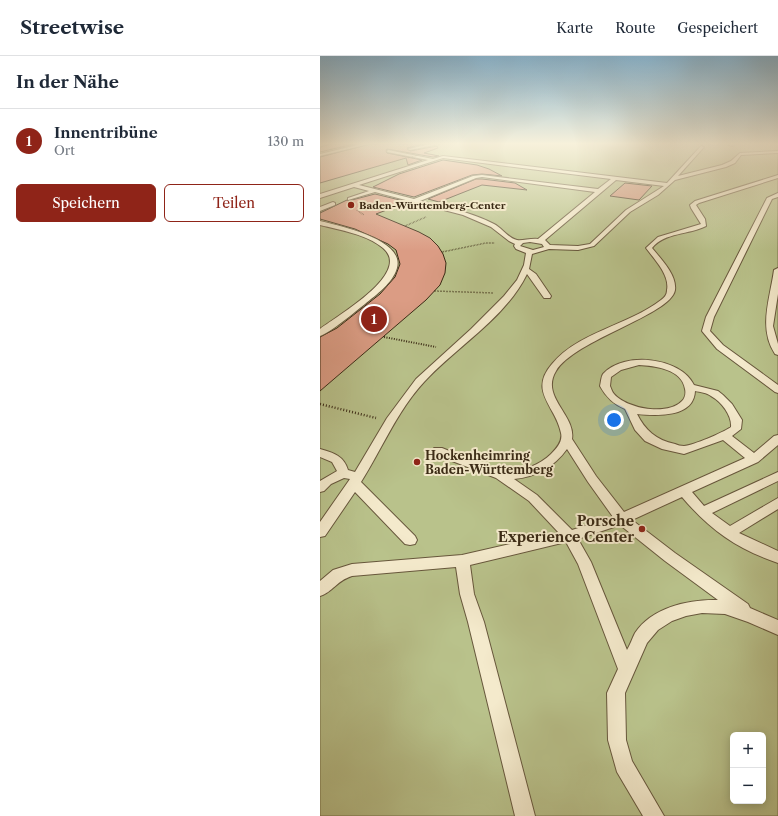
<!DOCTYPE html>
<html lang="de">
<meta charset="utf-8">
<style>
:root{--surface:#fff;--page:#f2f2f3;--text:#1f2937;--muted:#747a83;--line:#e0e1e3;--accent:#8f2418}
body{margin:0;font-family:"Libre Caslon Text",serif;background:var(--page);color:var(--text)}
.controls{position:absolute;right:12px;bottom:12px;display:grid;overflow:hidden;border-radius:6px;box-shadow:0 2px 10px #0003}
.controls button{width:36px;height:36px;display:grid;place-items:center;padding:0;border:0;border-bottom:1px solid var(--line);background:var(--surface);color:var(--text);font:20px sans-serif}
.you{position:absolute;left:294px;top:364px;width:14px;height:14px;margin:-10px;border:3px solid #fff;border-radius:50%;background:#1a73e8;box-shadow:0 0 0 6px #1a73e833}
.badge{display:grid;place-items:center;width:26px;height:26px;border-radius:50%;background:var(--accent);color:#fff;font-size:13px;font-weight:700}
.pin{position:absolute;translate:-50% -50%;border:2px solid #fff;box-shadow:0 1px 4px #0006}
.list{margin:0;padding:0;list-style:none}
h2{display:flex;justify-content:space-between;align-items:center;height:52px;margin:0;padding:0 16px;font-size:17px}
h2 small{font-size:13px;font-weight:400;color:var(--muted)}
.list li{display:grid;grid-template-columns:26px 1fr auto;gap:12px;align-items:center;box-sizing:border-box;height:64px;padding:0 16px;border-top:1px solid var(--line)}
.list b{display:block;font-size:15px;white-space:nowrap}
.list p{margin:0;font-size:13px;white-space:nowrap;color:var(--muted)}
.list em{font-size:13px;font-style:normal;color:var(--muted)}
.actions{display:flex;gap:8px;padding:12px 16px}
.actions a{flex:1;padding:9px 0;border:1px solid var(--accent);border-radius:6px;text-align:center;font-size:14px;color:var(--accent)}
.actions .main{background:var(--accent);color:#fff}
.map{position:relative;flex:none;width:458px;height:760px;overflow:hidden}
header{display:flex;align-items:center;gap:24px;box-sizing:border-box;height:56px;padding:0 20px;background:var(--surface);border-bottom:1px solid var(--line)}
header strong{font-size:19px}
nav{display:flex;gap:22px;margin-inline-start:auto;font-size:14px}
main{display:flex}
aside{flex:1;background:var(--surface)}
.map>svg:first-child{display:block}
.green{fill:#b9c28b;stroke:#7a7650;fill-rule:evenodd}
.building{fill:#db9c84;stroke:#3a2a15}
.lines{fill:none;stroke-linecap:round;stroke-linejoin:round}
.lane-casing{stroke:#67573c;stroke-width:2}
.path-far2{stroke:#3a2a15;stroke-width:1.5;stroke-dasharray:0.5 1;stroke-linecap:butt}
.path-far1{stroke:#3a2a15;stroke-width:2;stroke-dasharray:1 1.5;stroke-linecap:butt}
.path{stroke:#3a2a15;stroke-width:2.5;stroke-dasharray:1 2;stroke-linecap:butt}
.lane{fill:#f4eacc;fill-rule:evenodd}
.path-bridge{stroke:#3a2a15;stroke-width:1;stroke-dasharray:0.5 1;stroke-linecap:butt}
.poi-dot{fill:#8f2418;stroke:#f4eacc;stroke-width:1.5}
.labels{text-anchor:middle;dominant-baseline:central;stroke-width:4;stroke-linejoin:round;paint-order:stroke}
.far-poi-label{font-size:10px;font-weight:bold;fill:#3a2a15;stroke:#f4eacc;text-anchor:start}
.poi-label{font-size:12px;font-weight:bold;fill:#3a2a15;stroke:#f4eacc;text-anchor:start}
.near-poi-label{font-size:14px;font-weight:bold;fill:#3a2a15;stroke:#f4eacc;text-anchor:end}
</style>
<header>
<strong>Streetwise</strong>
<nav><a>Karte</a><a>Route</a><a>Gespeichert</a></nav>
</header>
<main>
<aside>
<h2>In der Nähe<small></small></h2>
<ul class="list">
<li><span class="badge">1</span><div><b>Innentribüne</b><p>Ort</p></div><em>130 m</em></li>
</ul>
<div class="actions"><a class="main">Speichern</a><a>Teilen</a></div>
</aside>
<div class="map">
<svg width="458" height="760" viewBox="0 0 458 760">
<rect width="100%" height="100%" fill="#eedfb0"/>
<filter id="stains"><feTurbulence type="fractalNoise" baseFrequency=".005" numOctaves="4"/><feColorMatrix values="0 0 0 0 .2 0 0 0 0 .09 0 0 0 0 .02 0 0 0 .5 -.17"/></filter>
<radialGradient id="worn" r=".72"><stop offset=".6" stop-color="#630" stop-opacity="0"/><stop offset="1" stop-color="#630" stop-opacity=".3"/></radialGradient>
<path class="green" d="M 0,88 L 458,88 L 458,760 L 0,760 ZM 413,679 L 443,679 L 443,745 L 413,745 Z"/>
<g class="building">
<polygon points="11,88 34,88 0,96 0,91"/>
<polygon points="50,88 103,88 87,92 90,95 117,90 118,92 104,97 119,100 113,101 67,93 66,95 67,97 102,104 88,109 86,102 0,127 0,101"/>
<polygon points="123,104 157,109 169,113 182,120 162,118 152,119 94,141 53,131 79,118"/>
<polygon points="156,123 162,123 195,127 207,134 162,129 119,146 108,143"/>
<polygon points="305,127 332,130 319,144 290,140"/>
<polygon points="55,138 88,146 56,158 99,176 110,182 118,190 123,198 126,207 125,217 120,229 106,244 0,335 0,281 17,272 60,238 75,221 80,208 76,194 68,188 35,173 0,163 0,157 27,144 28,145"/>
</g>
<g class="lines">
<g class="lane-casing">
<g id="lane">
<polygon points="41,88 49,88 0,100 0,98"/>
<polygon points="110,88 119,88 90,94 88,93"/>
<polygon points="407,88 413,88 414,89 412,90"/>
<path d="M 381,90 L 384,91 L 358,120 L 402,109 L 411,105 L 420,97 L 458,95 L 458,97 L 421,99 L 415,107 L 406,111 L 355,124 L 338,139 L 310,156 L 274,190 L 258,194 L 229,193 L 212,198 L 209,213 L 216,218 L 231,240 L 230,242 L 224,242 L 207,218 C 185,263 137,290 104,326 C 77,355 62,393 41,426 L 95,480 L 97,484 L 95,488 L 90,489 L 85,488 L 35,436 L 5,480 L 0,481 L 0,466 L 30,423 L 24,422 L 11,428 L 4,435 L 0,436 L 0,425 L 17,415 L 12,406 L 0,401 L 0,393 C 14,397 24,400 28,414 L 35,416 L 67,362 L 96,323 L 151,273 L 184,240 L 197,224 L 204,209 L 206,197 L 196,193 L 194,190 L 195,188 L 189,185 L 171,171 L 143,159 L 55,136 L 28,144 L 28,142 L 49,135 L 34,131 L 0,142 L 0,138 L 108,104 L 67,96 L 68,94 L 113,103 L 123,100 L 347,127 ZM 123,102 L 291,123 L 278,133 L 162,119 L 153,120 L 94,143 L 39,129 ZM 162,121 L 275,136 L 218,183 C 211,182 202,185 197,184 C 188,182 182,172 174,168 C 151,156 125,151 100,145 L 156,122 ZM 296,124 L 344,130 L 306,154 L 270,188 L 258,190 L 230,189 L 225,184 ZM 210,186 L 222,188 L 224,191 L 213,194 L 200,190 L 203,187 Z"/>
<path d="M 458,119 L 458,122 L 379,147 L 376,149 L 385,163 L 386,170 C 369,179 345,176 332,192 C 341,203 357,219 355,234 C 351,259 254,284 236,315 C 220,341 256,359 252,383 L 276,420 L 304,456 L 425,402 L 403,384 L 364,398 L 342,393 L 325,385 L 315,374 L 305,353 C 293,348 286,341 280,330 C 281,326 281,321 283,318 C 304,295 360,301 374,329 L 398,335 L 403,339 L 412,348 L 422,364 L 421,373 L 412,380 L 434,397 L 454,380 L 458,379 L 458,389 L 438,406 L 372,436 L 384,450 L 458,416 L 458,425 L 392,457 L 410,470 L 458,442 L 458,453 L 419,477 L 458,495 L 458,507 C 417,493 390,474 362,441 L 312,464 L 355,497 L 428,548 L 430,552 L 458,564 L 458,579 L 428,566 L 405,558 L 382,557 L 366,560 L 352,565 L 338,574 L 327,587 L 305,637 L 306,684 L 312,705 L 344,760 L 323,760 L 297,716 L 288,684 L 287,637 L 298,613 L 258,508 L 246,486 L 150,509 L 154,538 L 164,566 L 215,760 L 195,760 L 148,566 L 140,538 L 136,511 L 32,520 C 16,525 13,536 0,540 L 0,525 L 13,514 L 32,508 L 142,499 L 239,477 L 209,445 L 176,422 L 114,398 L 112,395 L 114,392 L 122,392 C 136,398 150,403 164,408 C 170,410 176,414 181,415 C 199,417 219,410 231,398 C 237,392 243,385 241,377 C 236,350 208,336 232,308 C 258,276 309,269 341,244 C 344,242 347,239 347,234 C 350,219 334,203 326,192 L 327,191 L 338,181 L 381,168 L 371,152 L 370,149 L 375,145 ZM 319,309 C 335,310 362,313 365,333 C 366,337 365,342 362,345 C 348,360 307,353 294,338 C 292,336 291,332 290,330 L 291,321 L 301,314 ZM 375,335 C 380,336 387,337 391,340 C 402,346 412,360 411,371 C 402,377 374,389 364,390 C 361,390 357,389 355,388 C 336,384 325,374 317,358 C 336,360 374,362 375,335 ZM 247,393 L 268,426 L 293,461 L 252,474 L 217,439 L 194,423 C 216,421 234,411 247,393 ZM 300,469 L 345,505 L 398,544 C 370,543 332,551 315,577 C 312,583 310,589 307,594 L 271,506 L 258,483 Z"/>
<polygon points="458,137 458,141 452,143 394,261 390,275 403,289 458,329 458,337 455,336 397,293 382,275 386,261 447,142"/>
<polygon points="13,146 15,147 15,149 0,155 0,151"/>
<path d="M 0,165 C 19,170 85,183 77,212 C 73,227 56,239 45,248 C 36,255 10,277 0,280 L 0,273 C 17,260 93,217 63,192 C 46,178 20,174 0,169 Z"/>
<path d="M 458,212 L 458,238 L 453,270 L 458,288 L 458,299 L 455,298 C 438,272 450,243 454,214 Z"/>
</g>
</g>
<g class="path-far2">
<polyline points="37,154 44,159"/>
<polyline points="85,170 106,161"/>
<polyline points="122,196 166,187 175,187"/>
<polyline points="114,235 174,237"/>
</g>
<polyline class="path-far1" points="64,281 116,291"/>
<polyline class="path" points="0,348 56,362"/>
<use href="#lane" class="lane"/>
<polyline class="path-bridge" points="88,102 98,99"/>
</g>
<linearGradient id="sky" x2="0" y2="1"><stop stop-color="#89b7d3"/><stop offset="0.45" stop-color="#f7f1db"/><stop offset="1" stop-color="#f7f1db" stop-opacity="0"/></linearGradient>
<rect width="458" height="195" fill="url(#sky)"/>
<g class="poi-dot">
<circle cx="31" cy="149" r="4"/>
<circle cx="97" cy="406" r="4"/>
<circle cx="322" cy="473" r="4"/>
</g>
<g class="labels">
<g class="far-poi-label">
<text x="39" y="149">Baden-Württemberg-Center</text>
</g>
<g class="poi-label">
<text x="105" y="399">Hockenheimring<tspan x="105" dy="14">Baden-Württemberg</tspan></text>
</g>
<g class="near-poi-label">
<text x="314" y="465">Porsche<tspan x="314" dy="16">Experience Center</tspan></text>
</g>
</g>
<rect width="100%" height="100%" filter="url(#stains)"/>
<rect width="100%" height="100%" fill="url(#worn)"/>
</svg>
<div class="controls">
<button>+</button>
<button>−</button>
</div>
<div class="you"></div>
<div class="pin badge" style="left:54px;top:263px">1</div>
</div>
</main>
